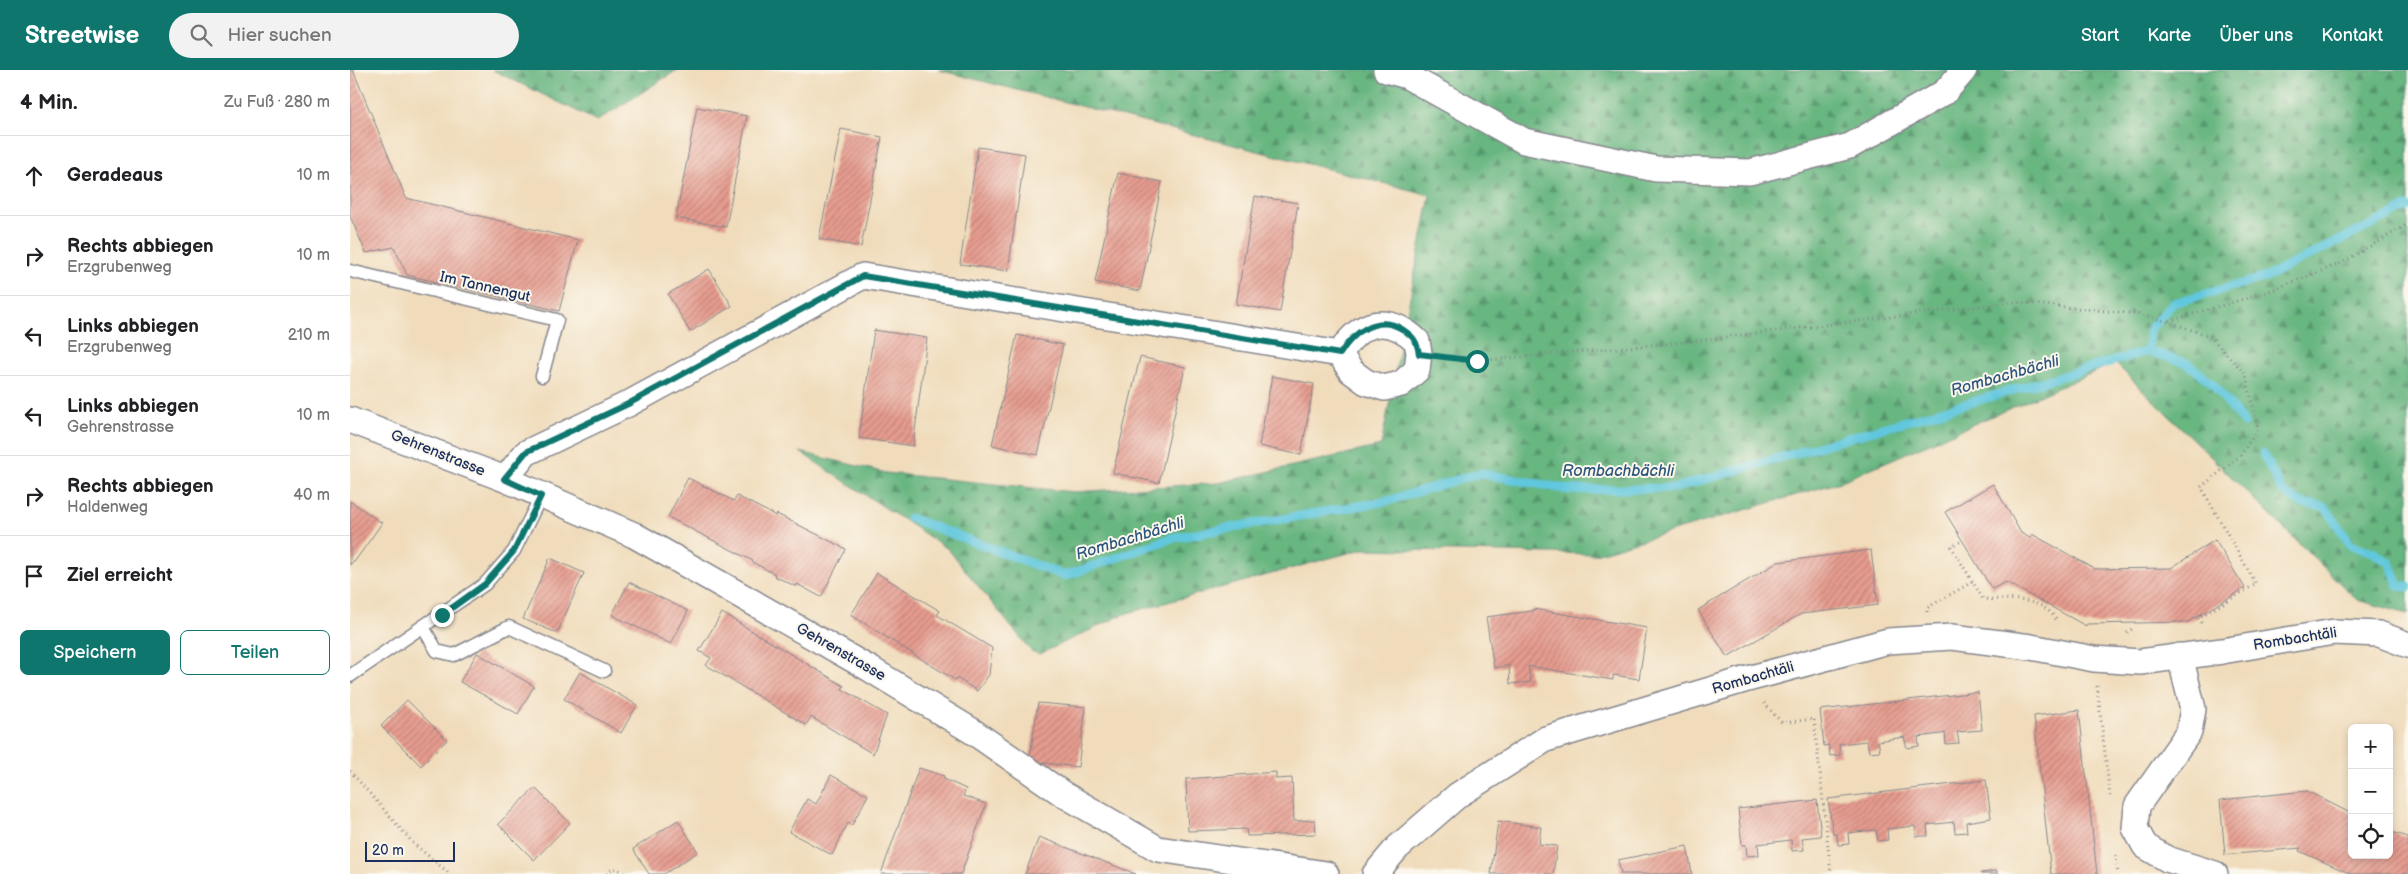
<!DOCTYPE html>
<html lang="de">
<meta charset="utf-8">
<style>
:root{--surface:#fff;--page:#f2f2f2;--text:#202124;--muted:#757577;--line:#e0e0e0;--accent:#0f766e}
body{margin:0;font-family:"Balsamiq Sans",sans-serif;background:var(--page);color:var(--text)}
.controls{position:absolute;right:15px;bottom:15px;display:grid;overflow:hidden;border-radius:8px;box-shadow:0 2px 8px #0003}
.controls button{width:45px;height:45px;display:grid;place-items:center;padding:0;border:0;border-bottom:1px solid var(--line);background:var(--surface);color:var(--text);font:25px sans-serif}
.scale{position:absolute;left:15px;bottom:12px;width:90px;box-sizing:border-box;padding-left:5px;border:2px solid #1b2f5e;border-top:0;font-size:14px;line-height:18px;white-space:nowrap;color:#1b2f5e;-webkit-text-stroke:4px #fbf7ec;paint-order:stroke}
.stop{position:absolute;width:15px;height:15px;margin:-11px;border:4px solid #0f766e;border-radius:50%;background:#fff}
.stop.end{background:#0f766e;border-color:#fff;box-shadow:0 1px 5px #0008}
.list{margin:0;padding:0;list-style:none}
h2{display:flex;justify-content:space-between;align-items:center;height:65px;margin:0;padding:0 20px;font-size:21px}
h2 small{font-size:16px;font-weight:400;color:var(--muted)}
.list li{display:grid;grid-template-columns:32px 1fr auto;gap:15px;align-items:center;box-sizing:border-box;height:80px;padding:0 20px;border-top:1px solid var(--line)}
.list b{display:block;font-size:19px;white-space:nowrap}
.list p{margin:0;font-size:16px;white-space:nowrap;color:var(--muted)}
.list em{font-size:16px;font-style:normal;color:var(--muted)}
.actions{display:flex;gap:10px;padding:15px 20px}
.actions a{flex:1;padding:11px 0;border:1px solid var(--accent);border-radius:8px;text-align:center;font-size:18px;color:var(--accent)}
.actions .main{background:var(--accent);color:#fff}
.icon{flex:none;width:28px;height:28px;fill:none;stroke:currentColor;stroke-width:2;stroke-linecap:round;stroke-linejoin:round}
.map{position:relative;flex:none;width:2058px;height:804px;overflow:hidden}
header{display:flex;align-items:center;gap:30px;box-sizing:border-box;height:70px;padding:0 25px;background:var(--accent);color:#fff}
header strong{font-size:24px}
nav{display:flex;gap:28px;margin-inline-start:auto;font-size:18px}
.search{width:350px;height:45px;background:var(--page);display:flex;align-items:center;gap:12px;box-sizing:border-box;padding:0 18px;border-radius:28px;color:var(--muted);font-size:19px}
main{display:flex}
aside{flex:1;background:var(--surface)}
.map>svg:first-child{display:block}
.forest{fill:url(#forest-firs);stroke:#41726f}
.lines{fill:none;stroke-linecap:round;stroke-linejoin:round}
.stream{stroke:#61c7de;stroke-width:9}
.building{fill:url(#building-hatch)}
.service-casing{stroke:#86868c;stroke-width:15}
.minor-casing{stroke:#86868c;stroke-width:28}
.path{stroke:#86868c;stroke-width:3;stroke-dasharray:1 4;stroke-linecap:butt}
.service{stroke:#fff;stroke-width:12}
.minor{stroke:#fff;stroke-width:25}
.route{stroke:#0f766e;stroke-width:6}
.labels{text-anchor:middle;dominant-baseline:central;stroke-width:4;stroke-linejoin:round;paint-order:stroke}
.street-label{font-size:15px;fill:#1b2f5e;stroke:#fbf7ec}
.water-label{font-size:16px;font-style:italic;fill:#2c557e;stroke:#fbf7ec}
</style>
<header>
<strong>Streetwise</strong>
<div class="search"><svg class="icon" aria-label="search" viewBox="0 0 24 24"><circle cx="10" cy="10" r="6"/><path d="M15 15l6 6"/></svg>Hier suchen</div>
<nav><a>Start</a><a>Karte</a><a>Über uns</a><a>Kontakt</a></nav>
</header>
<main>
<aside>
<h2>4 Min.<small>Zu Fuß · 280 m</small></h2>
<ul class="list">
<li><svg class="icon" aria-label="ahead" viewBox="0 0 24 24"><path d="M12 20V5M6 11l6-6 6 6"/></svg><div><b>Geradeaus</b></div><em>10 m</em></li>
<li><svg class="icon" aria-label="right" viewBox="0 0 24 24"><path d="M7 20v-9h11M14 6l5 5-5 5"/></svg><div><b>Rechts abbiegen</b><p>Erzgrubenweg</p></div><em>10 m</em></li>
<li><svg class="icon" aria-label="left" viewBox="0 0 24 24"><path d="M17 20v-9H6M10 6l-5 5 5 5"/></svg><div><b>Links abbiegen</b><p>Erzgrubenweg</p></div><em>210 m</em></li>
<li><svg class="icon" aria-label="left" viewBox="0 0 24 24"><path d="M17 20v-9H6M10 6l-5 5 5 5"/></svg><div><b>Links abbiegen</b><p>Gehrenstrasse</p></div><em>10 m</em></li>
<li><svg class="icon" aria-label="right" viewBox="0 0 24 24"><path d="M7 20v-9h11M14 6l5 5-5 5"/></svg><div><b>Rechts abbiegen</b><p>Haldenweg</p></div><em>40 m</em></li>
<li><svg class="icon" aria-label="arrive" viewBox="0 0 24 24"><path d="M6 21V4h12l-3 4 3 4H6"/></svg><div><b>Ziel erreicht</b></div></li>
</ul>
<div class="actions"><a class="main">Speichern</a><a>Teilen</a></div>
</aside>
<div class="map">
<svg width="2058" height="804" viewBox="0 0 2058 804">
<defs>
<pattern id="forest-firs" width="22" height="20" patternUnits="userSpaceOnUse" patternTransform="scale(1.25)"><rect width="22" height="20" fill="#67b680"/><path d="M5 1l3.5 6h-7zM16 11l3.5 6h-7z" fill="#54946c"/></pattern>
<pattern id="building-hatch" width="6" height="6" patternUnits="userSpaceOnUse" patternTransform="scale(1.25)"><rect width="6" height="6" fill="#e79c8f"/><path d="M-1 1l2-2M0 6l6-6M5 7l2-2" fill="none" stroke="#ba8078"/></pattern>
</defs>
<rect width="100%" height="100%" fill="#fbf7ec"/>
<filter id="ink" filterUnits="userSpaceOnUse"><feTurbulence type="fractalNoise" baseFrequency=".02" numOctaves="2"/><feDisplacementMap in="SourceGraphic" scale="10" xChannelSelector="R" yChannelSelector="G"/><feConvolveMatrix kernelMatrix="1 2 1 2 8 2 1 2 1" color-interpolation-filters="sRGB"/></filter>
<filter id="wash" filterUnits="userSpaceOnUse"><feTurbulence type="fractalNoise" baseFrequency=".0096" numOctaves="4" result="noise"/><feDisplacementMap in="SourceGraphic" scale="20" xChannelSelector="R" yChannelSelector="G"/><feGaussianBlur stdDeviation="1.12" result="paint"/><feColorMatrix in="noise" values="0 0 0 0 0 0 0 0 0 0 0 0 0 0 0 0 0 1.4 0 .05"/><feComposite in="paint" operator="in"/></filter>
<g filter="url(#wash)">
<rect width="100%" height="100%" fill="#f0dcbb"/>
<g class="forest">
<polygon points="143,0 327,0 247,51"/>
<polygon points="589,0 2058,0 2058,544 2007,530 1765,293 1487,413 1245,484 1013,479 774,544 690,584 681,581 598,479 450,382 536,403 724,422 868,413 1031,376 1080,125"/>
</g>
<g class="lines">
<g class="stream">
<polyline points="1798,281 1800,259 1823,233 1916,207 2058,137"/>
<polyline points="1913,384 1932,421 1950,433 1975,437 2001,475 2023,482 2040,493 2049,516 2058,517"/>
<polyline points="560,448 715,506 822,468 1037,431 1130,403 1220,420 1325,418 1798,281 1837,293 1861,312 1894,353"/>
</g>
</g>
<g id="blocks">
<g class="building">
<polygon points="0,0 3,0 56,128 228,170 209,241 57,205 44,177 16,183 0,146"/>
<polygon points="347,37 397,46 376,157 326,148"/>
<polygon points="491,59 532,67 511,177 469,169"/>
<polygon points="628,77 675,84 658,201 610,194"/>
<polygon points="768,103 812,112 790,221 745,212"/>
<polygon points="905,126 948,133 930,242 886,234"/>
<polygon points="359,199 382,236 340,262 318,224"/>
<polygon points="524,260 577,268 563,376 509,368"/>
<polygon points="667,265 713,275 688,385 642,375"/>
<polygon points="790,287 835,297 809,413 763,403"/>
<polygon points="922,306 964,314 951,385 909,376"/>
<polygon points="338,408 384,431 387,426 426,446 427,444 496,479 471,527 447,514 446,517 441,514 424,506 425,504 402,492 403,491 318,447"/>
<polygon points="1643,414 1671,463 1680,468 1682,464 1745,499 1821,498 1865,470 1895,518 1838,552 1737,554 1736,556 1656,512 1642,519 1595,442"/>
<polygon points="0,431 32,453 5,491 4,490 0,495"/>
<polygon points="1521,480 1528,535 1451,544 1377,587 1348,540 1428,492"/>
<polygon points="200,488 234,503 207,563 173,549"/>
<polygon points="527,503 590,541 587,545 642,578 639,605 627,621 607,608 605,610 501,545"/>
<polygon points="279,512 338,541 321,574 262,545"/>
<polygon points="1183,539 1297,558 1289,609 1263,605 1263,610 1178,596 1181,612 1160,614 1159,595 1144,598 1136,547 1183,541"/>
<polygon points="372,543 494,616 492,619 537,645 523,684 461,647 456,655 356,595 361,588 349,581"/>
<polygon points="127,583 184,616 168,644 110,612"/>
<polygon points="230,602 287,635 271,663 214,629"/>
<polygon points="1628,622 1632,660 1607,662 1609,673 1596,674 1595,663 1591,664 1568,667 1569,676 1557,678 1554,667 1528,671 1530,681 1519,682 1517,671 1489,674 1490,685 1480,686 1479,675 1474,676 1470,640"/>
<polygon points="57,630 97,670 71,696 31,656"/>
<polygon points="688,633 736,637 728,697 686,692 680,687"/>
<polygon points="1729,640 1747,804 1701,804 1684,646"/>
<polygon points="569,698 594,706 594,709 616,719 613,726 636,734 611,804 531,804"/>
<polygon points="926,702 926,709 942,708 944,751 965,750 966,764 897,766 896,759 838,761 836,709"/>
<polygon points="481,705 518,725 502,755 498,753 482,785 439,762 457,729 466,734"/>
<polygon points="1636,710 1641,748 1616,752 1617,762 1605,763 1604,752 1577,755 1578,766 1571,766 1566,767 1565,756 1537,759 1538,770 1528,771 1526,760 1524,760 1498,763 1499,774 1488,775 1487,764 1483,764 1478,729"/>
<polygon points="185,718 220,753 184,790 148,754"/>
<polygon points="1957,721 2002,744 2002,785 2039,785 2039,761 2058,767 2058,804 2001,804 1949,781 1951,778 1875,785 1870,730"/>
<polygon points="1467,730 1471,766 1452,768 1454,780 1442,781 1441,770 1408,774 1409,785 1397,786 1396,775 1392,775 1388,739"/>
<polygon points="328,750 348,782 314,804 299,804 283,779"/>
<polygon points="1148,751 1191,757 1189,774 1207,776 1203,804 1141,804"/>
<polygon points="689,767 786,804 675,804"/>
<polygon points="1337,776 1342,804 1271,804 1268,790"/>
<polygon points="1647,801 1647,804 1631,804 1631,803"/>
</g>
</g>
</g>
<g filter="url(#ink)">
<use href="#blocks" fill-opacity="0" stroke="#86868c" stroke-width="1"/>
<g class="lines">
<g class="service-casing">
<g id="service">
<polyline points="0,201 207,250 192,306"/>
<polyline points="73,557 87,581 104,585 159,557 254,601"/>
<polyline points="0,606 135,514 164,481 191,426"/>
</g>
</g>
<g class="minor-casing">
<g id="minor">
<polyline points="1036,0 1057,6 1174,71 1306,99 1400,102 1500,76 1595,22 1614,0"/>
<polyline points="0,350 155,409 284,465 520,599 622,661 713,724 808,779 976,804"/>
<path d="M 155,409 L 176,383 L 278,334 L 513,206 L 990,284 L 1001,301 L 1016,312 L 1034,318 L 1051,314 L 1067,300 L 1069,283 L 1067,271 C 1038,244 1010,250 990,284"/>
<polyline points="1830,586 1843,639 1839,662 1787,736 1785,758 1795,776 1817,789 1865,804"/>
<polyline points="1025,804 1047,778 1108,725 1196,669 1394,610 1538,571 1602,567 1681,577 1744,589 1790,592 1872,581 1984,562 2029,564 2058,575"/>
</g>
</g>
<g class="path">
<polyline points="1819,251 1914,223 1992,193 2058,154"/>
<polyline points="1097,287 1127,291 1335,272 1663,232 1788,244 1819,252 1860,266 1896,305 1908,359 1890,386 1851,417 1906,514 1848,548 1853,555"/>
<path d="M 1610,472 L 1601,476 L 1633,529 C 1660,530 1694,525 1708,553"/>
<polyline points="1577,542 1577,538 1622,512"/>
<polyline points="1777,563 1784,557"/>
<polyline points="1747,616 1760,726"/>
<polyline points="1414,633 1432,653 1464,649 1481,804"/>
<polyline points="0,701 64,774 100,804"/>
<polyline points="1766,785 1768,804"/>
<polyline points="257,804 263,798 272,801 274,804"/>
</g>
<use href="#service" class="service"/>
<use href="#minor" class="minor"/>
</g>
</g>
<g class="lines" filter="url(#ink)">
<path class="route" d="M 92,545 L 135,514 L 164,481 L 191,426 L 154,409 L 176,382 L 278,334 L 513,206 L 990,284 C 1003,262 1028,244 1052,259 C 1063,266 1067,271 1069,284 L 1127,291"/>
</g>
<g class="labels">
<g class="street-label">
<text transform="translate(135 217) rotate(13)">Im Tannengut</text>
<text transform="translate(88 383) rotate(22)">Gehrenstrasse</text>
<text transform="translate(1945 569) rotate(-9)">Rombachtäli</text>
<text transform="translate(491 582) rotate(30)">Gehrenstrasse</text>
<text transform="translate(1403 608) rotate(-16)">Rombachtäli</text>
</g>
<g class="water-label">
<text transform="translate(1655 306) rotate(-16)">Rombachbächli</text>
<text x="1268" y="401">Rombachbächli</text>
<text transform="translate(780 469) rotate(-17)">Rombachbächli</text>
</g>
</g>
</svg>
<div class="controls">
<button>+</button>
<button>−</button>
<button><svg class="icon" aria-label="locate" viewBox="0 0 24 24"><circle cx="12" cy="12" r="6"/><path d="M12 2v4M12 18v4M2 12h4M18 12h4"/></svg></button>
</div>
<div class="scale">20 m</div>
<div class="stop" style="left:1127px;top:291px"></div>
<div class="stop end" style="left:92px;top:545px"></div>
</div>
</main>
